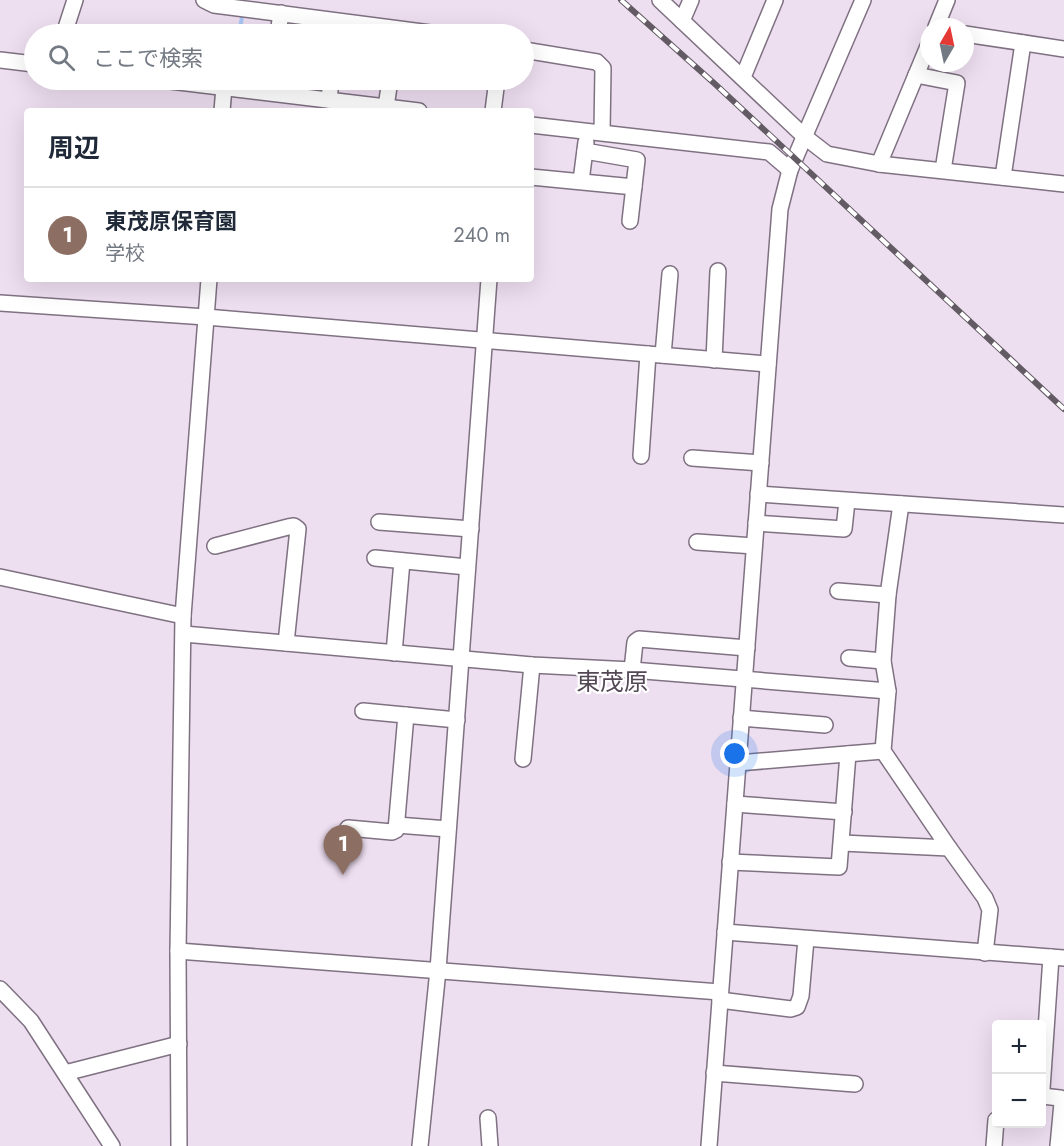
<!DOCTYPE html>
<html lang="ja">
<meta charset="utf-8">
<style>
:root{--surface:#fff;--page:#f2f2f3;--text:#1f2937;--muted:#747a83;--line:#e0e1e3;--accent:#2563eb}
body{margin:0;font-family:Jost,"Noto Sans JP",sans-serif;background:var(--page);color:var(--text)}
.controls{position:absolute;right:18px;bottom:18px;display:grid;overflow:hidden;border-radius:6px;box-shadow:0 6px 24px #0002}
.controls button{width:54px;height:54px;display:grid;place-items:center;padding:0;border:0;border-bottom:2px solid var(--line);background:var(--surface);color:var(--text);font:30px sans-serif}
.compass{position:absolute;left:920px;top:18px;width:54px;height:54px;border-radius:50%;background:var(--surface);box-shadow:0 6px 24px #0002;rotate:9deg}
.you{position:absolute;left:735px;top:754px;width:21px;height:21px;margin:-15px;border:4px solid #fff;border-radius:50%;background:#1a73e8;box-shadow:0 0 0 9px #1a73e833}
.badge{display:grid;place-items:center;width:39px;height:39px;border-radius:50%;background:var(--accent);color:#fff;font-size:20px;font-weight:700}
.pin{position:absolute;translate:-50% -50px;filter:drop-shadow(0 2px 3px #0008)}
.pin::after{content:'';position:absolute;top:32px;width:21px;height:18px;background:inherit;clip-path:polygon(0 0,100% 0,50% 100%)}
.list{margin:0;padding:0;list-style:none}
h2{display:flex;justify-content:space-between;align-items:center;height:78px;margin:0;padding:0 24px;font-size:26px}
h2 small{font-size:20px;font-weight:400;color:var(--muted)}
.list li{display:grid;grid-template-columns:39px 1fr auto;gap:18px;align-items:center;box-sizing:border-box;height:96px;padding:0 24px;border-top:2px solid var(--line)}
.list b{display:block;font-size:22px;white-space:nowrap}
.list p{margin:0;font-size:20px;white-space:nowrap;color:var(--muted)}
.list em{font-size:20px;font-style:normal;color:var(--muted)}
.icon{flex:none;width:33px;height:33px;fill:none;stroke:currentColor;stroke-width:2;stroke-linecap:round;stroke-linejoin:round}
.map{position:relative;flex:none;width:1064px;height:1146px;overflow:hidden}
.search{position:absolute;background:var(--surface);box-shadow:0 6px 24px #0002;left:24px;top:24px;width:510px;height:66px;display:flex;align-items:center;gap:15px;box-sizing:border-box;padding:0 21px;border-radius:33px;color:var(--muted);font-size:22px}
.panel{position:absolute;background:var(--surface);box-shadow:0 6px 24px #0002;left:24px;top:108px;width:510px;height:174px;border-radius:6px}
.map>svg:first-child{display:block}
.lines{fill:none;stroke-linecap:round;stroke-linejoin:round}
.stream{stroke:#a7c6f5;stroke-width:4}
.minor-casing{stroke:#7f7182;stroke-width:18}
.minor{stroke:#fff;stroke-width:15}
.rail-casing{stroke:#635b64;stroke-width:6}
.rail{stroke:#fff;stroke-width:4;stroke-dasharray:11;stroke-linecap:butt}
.labels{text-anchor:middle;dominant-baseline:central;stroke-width:4.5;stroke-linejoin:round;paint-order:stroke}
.quarter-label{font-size:24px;fill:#544857;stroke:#fff}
</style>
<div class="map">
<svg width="1064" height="1146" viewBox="0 0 1064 1146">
<rect width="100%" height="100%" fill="#eddef0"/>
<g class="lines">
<polyline class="stream" points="239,34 242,17"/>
<g class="minor-casing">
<g id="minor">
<polyline points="204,0 214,5 438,34"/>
<polyline points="660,0 805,137 827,154 879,164 1064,184"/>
<polyline points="682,21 691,0"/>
<polyline points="936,27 947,0"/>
<polyline points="64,34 75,0"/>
<polyline points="278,34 281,13"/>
<polyline points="965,34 1064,49"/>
<polyline points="524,50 597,62 603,68 602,132"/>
<polyline points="0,60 34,64"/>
<polyline points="916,75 957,83 943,170"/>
<polyline points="743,77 775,0"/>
<polyline points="162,80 419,111"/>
<polyline points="329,100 331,80"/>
<polyline points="386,107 390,80"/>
<polyline points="222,111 224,87"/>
<polyline points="493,111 497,80"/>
<polyline points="531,125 769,152 790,170"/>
<polyline points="585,151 637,160 630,221"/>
<polyline points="879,164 929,44"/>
<polyline points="531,177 634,187"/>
<polyline points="1003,177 1023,43"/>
<polyline points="581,181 586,142"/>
<polyline points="0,303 206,317 768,364"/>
<polyline points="663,355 670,274"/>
<polyline points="714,360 718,271"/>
<polyline points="641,456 648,354"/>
<polyline points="692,458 761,463"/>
<polyline points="758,494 1064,515"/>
<polyline points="901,504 888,595 883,661 888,691 883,751 949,848 985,898 990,910 985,953"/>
<polyline points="379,522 471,529"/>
<polyline points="756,523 844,529 847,501"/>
<polyline points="697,542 754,546"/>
<polyline points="215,546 288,527 294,526 298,529 286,643"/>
<polyline points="375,558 467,567"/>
<polyline points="0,577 183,616"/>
<polyline points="838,591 888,595"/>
<polyline points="184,634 532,665 632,670 888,691"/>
<polyline points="394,653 402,561"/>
<polyline points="849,658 883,661"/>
<polyline points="632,670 635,642 639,639 747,648"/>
<polyline points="363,711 457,720"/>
<polyline points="741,718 825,725"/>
<polyline points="523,759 532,665"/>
<polyline points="738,763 883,751"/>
<polyline points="735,804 844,812"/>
<polyline points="397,825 448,829"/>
<polyline points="348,828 392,832 396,830 406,715"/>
<polyline points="842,843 949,848"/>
<polyline points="730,862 839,867 848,754"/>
<polyline points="725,932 1064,958"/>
<polyline points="178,951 720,992"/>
<polyline points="0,989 31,1021 112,1146"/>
<polyline points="720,1000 791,1009 797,1007 801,996 806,939"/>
<polyline points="65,1073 179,1044"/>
<polyline points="714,1073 855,1084"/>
<polyline points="1042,1089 1051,957"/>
<polyline points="1042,1096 1060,1098 1062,1103 1058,1146"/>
<polyline points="488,1118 490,1146"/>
<polyline points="179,1146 178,951 183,616 209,279"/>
<polyline points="420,1146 438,970 489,279"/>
<polyline points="709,1146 780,209 790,170 863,0"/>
<polyline points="994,1146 996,1120"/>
</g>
</g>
<use href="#minor" class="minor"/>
<g class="rail-casing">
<polyline id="rail" points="621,0 715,84 1064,409"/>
</g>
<use href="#rail" class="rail"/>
</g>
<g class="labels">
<g class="quarter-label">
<text x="612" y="681">東茂原</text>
</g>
</g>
</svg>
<div class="controls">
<button>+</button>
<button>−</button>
</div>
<svg class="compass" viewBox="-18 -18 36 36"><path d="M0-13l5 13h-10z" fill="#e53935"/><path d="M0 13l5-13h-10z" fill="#747a83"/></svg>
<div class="you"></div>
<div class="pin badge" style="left:343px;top:875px;background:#8d6e63">1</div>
<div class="search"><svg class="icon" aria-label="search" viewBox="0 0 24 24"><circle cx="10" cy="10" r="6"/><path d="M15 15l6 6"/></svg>ここで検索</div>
<section class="panel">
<h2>周辺<small></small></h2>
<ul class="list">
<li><span class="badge" style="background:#8d6e63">1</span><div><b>東茂原保育園</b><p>学校</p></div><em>240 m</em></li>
</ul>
</section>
</div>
